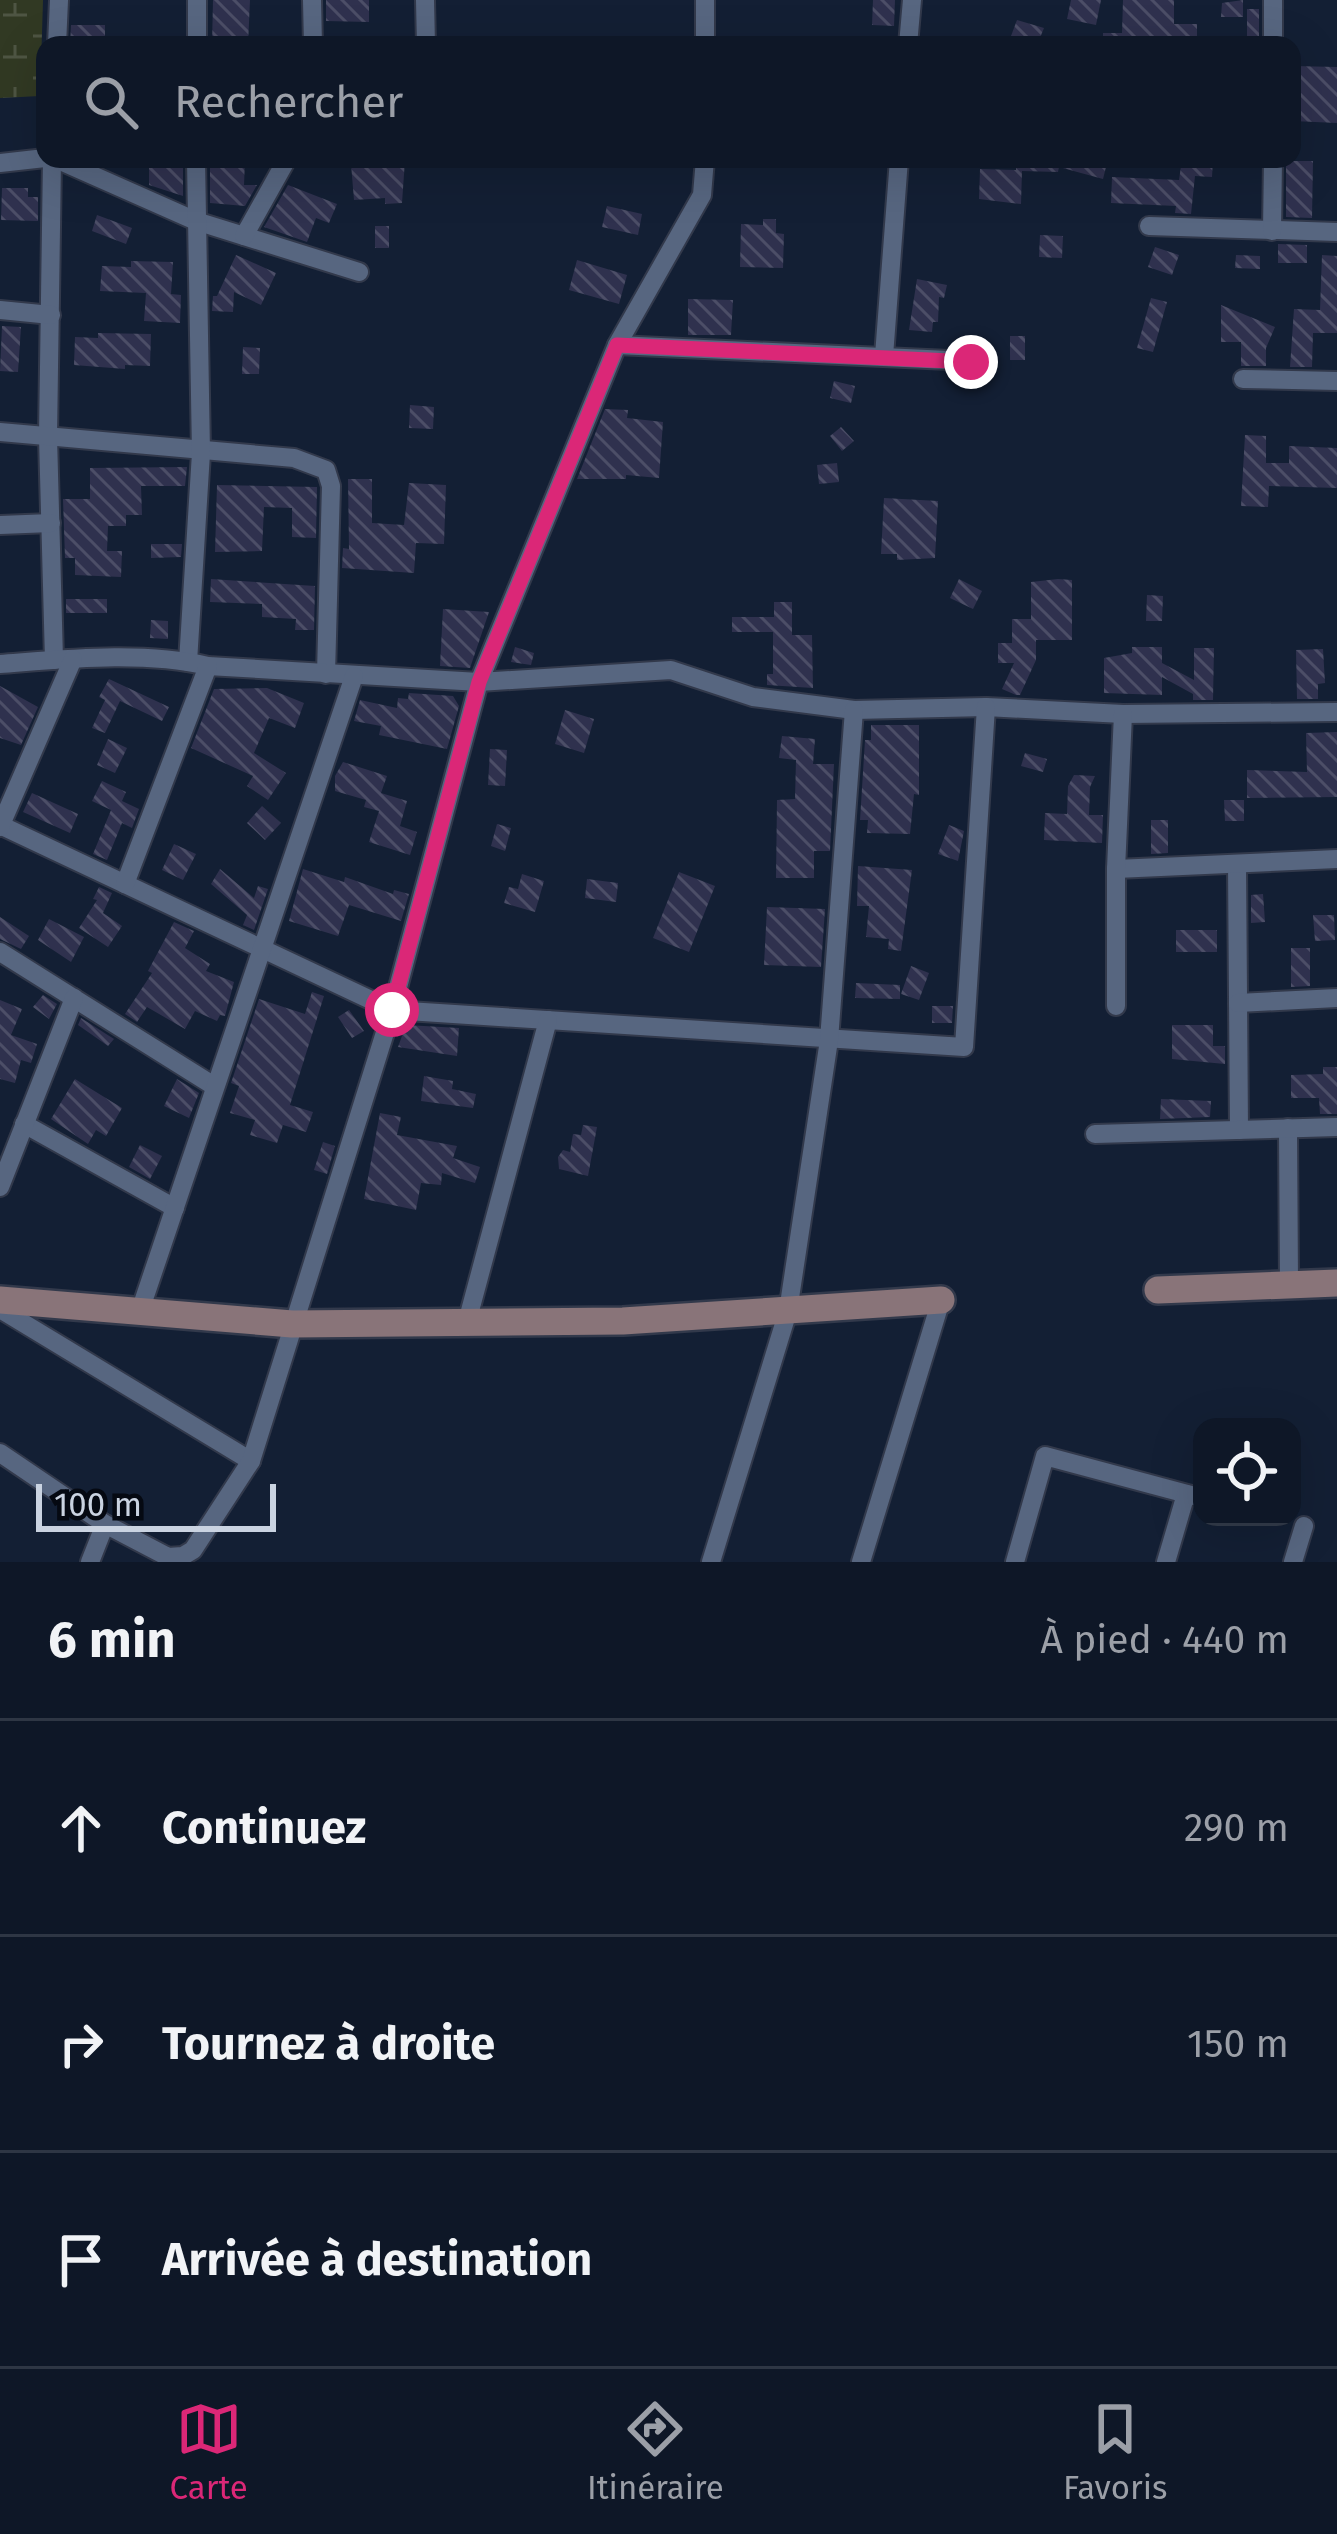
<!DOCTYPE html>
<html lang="fr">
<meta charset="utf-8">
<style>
:root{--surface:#0e1727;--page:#1c2433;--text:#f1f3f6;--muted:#9b9fa7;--line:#2e3644;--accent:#db2777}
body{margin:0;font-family:"Fira Sans",sans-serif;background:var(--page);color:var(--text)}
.controls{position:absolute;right:36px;bottom:36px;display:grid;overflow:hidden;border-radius:24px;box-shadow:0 12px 48px #0002}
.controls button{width:108px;height:108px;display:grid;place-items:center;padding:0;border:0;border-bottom:3px solid var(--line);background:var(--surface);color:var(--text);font:60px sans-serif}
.scale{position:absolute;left:36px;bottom:30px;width:240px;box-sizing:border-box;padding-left:12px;border:6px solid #cad3e1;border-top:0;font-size:33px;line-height:42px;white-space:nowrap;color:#cad3e1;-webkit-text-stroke:9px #050912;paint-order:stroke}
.stop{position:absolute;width:36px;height:36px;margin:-27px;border:9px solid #db2777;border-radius:50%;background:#fff}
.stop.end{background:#db2777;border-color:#fff;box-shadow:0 3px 12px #0008}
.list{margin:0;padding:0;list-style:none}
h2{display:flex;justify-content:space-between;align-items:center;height:156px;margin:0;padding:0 48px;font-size:51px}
h2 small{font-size:39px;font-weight:400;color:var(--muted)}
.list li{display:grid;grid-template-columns:78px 1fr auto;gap:36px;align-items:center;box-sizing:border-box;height:216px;padding:0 48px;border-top:3px solid var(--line)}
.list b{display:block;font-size:45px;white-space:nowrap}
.list em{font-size:39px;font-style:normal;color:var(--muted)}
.icon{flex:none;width:66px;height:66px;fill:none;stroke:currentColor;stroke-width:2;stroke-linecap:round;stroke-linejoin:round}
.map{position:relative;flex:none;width:1337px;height:1562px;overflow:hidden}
.search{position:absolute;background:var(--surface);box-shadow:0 12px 48px #0002;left:36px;right:36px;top:36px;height:132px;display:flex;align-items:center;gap:30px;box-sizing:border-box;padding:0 42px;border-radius:24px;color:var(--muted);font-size:45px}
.sheet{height:804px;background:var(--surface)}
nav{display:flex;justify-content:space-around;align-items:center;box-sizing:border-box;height:168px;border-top:3px solid var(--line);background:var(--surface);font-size:33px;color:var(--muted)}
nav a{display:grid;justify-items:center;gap:6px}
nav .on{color:var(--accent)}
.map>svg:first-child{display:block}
.wetland{fill:url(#wetland-marsh)}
.building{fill:url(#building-back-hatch)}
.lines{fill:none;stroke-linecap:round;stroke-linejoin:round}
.street-casing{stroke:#32394b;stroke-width:22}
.secondary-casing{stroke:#32394b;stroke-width:32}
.street{stroke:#576680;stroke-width:18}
.secondary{stroke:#897479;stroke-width:27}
.route{stroke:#db2777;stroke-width:15}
</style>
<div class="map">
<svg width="1337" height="1562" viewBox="0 0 1337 1562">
<defs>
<pattern id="wetland-marsh" width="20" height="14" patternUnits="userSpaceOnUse" patternTransform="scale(3)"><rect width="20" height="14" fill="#313923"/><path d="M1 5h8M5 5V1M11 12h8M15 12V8" fill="none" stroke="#4e5543"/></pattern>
<pattern id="building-back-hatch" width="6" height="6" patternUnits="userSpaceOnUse" patternTransform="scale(3)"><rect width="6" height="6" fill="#2f314e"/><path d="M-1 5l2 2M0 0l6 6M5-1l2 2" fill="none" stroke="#4c4e67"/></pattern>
</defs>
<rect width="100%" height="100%" fill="#131f34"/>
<polygon class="wetland" points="0,0 43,0 40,96 0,98"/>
<g class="building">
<polygon points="213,0 250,0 248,45 212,45"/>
<polygon points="326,0 369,0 369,22 326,21"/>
<polygon points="873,0 895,0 894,26 872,25"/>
<polygon points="1071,0 1101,0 1096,25 1067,19"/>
<polygon points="1123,0 1174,0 1174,24 1197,24 1197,45 1103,45 1103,33 1122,33"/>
<polygon points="1243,0 1243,17 1221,17 1222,3"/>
<rect x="1247" y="9" width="12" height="27"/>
<polygon points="1017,20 1044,28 1037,45 1011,36"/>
<polygon points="71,25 105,25 105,45 70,45"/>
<polygon points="1293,66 1337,67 1337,123 1293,121"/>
<polygon points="149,159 183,159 183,196 149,185"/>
<polygon points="210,159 245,160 244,185 257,185 245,206 210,203"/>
<polygon points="1016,159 1108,159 1103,179 1059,167 1058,172 1022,171 1021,204 979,199 980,169 1016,170"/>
<polygon points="1182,159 1213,159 1212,177 1195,176 1191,214 1175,213 1176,206 1111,203 1112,177 1179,180"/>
<polygon points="405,160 402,203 385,204 385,198 354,200 351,164"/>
<polygon points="1286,161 1313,161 1312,218 1286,217"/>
<polygon points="288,185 337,204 329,223 316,218 307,242 264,227"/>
<polygon points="2,188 28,188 28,197 38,197 38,221 1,220"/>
<polygon points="607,206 642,214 638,235 602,227"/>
<polygon points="97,215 132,228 126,244 92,231"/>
<polygon points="763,219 776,219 776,233 784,234 783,268 740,267 741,224 763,225"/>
<rect x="375" y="226" width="14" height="22"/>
<polygon points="1040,235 1063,236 1062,258 1039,257"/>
<polygon points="1278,244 1307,245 1307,263 1278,263"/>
<polygon points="1155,247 1179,255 1172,275 1148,267"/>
<polygon points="236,255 276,273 261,305 234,292 233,312 212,311 213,296 217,296"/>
<polygon points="1236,255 1260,256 1260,269 1235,268"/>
<polygon points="1322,255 1337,256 1337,333 1313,333 1312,367 1290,367 1294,309 1320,310"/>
<polygon points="577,260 627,275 619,304 569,290"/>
<polygon points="131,261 173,262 171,294 181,295 180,323 144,321 146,293 100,291 102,266 131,267"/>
<polygon points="917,279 947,285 944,298 939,297 938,322 933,322 932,332 909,330"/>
<polygon points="1151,298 1167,302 1153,352 1137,348"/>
<polygon points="688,299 733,300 731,335 688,335"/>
<polygon points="1221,305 1275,327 1266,348 1266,366 1241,366 1241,342 1221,342"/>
<polygon points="2,326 21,327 18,372 0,371"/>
<polygon points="98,333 151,334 150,366 125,365 125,369 74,365 75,337 98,338"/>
<rect x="1010" y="336" width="15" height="24"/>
<polygon points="243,347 260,348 259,374 242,374"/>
<polygon points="834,381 855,386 851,403 830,398"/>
<polygon points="410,405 434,407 433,429 409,428"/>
<polygon points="605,409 628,410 627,418 663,422 659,478 626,475 626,479 577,479"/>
<polygon points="841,427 854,441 842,451 830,436"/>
<polygon points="1245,435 1266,436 1266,463 1289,463 1289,446 1337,448 1337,488 1269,486 1268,507 1241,506"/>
<polygon points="837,463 839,482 819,484 817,465"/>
<polygon points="187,467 185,486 141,486 142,515 126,515 126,526 108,526 107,551 122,551 121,577 75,575 75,558 65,558 63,499 90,499 90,468"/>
<polygon points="348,479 372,479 372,523 404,525 409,483 446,485 444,544 416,543 414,573 342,568 343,548 349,549"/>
<polygon points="217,485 317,487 316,538 292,537 292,508 264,507 262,551 215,552"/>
<polygon points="884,498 938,501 935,558 897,560 897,554 881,554"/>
<polygon points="151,544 182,544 181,557 151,558"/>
<polygon points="211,579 315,586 314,630 295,630 296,619 262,617 262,604 210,602"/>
<polygon points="959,579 982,591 973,609 950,598"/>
<polygon points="1058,579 1072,580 1072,640 1036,640 1036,660 1020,695 1016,695 1002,689 1014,663 998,663 998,643 1012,643 1012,619 1031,619 1031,582"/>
<polygon points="1147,595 1163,596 1162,621 1146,621"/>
<rect x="66" y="599" width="41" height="14"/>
<polygon points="774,602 792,602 792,635 812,635 813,688 767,685 767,674 773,674 773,632 732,632 732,617 774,617"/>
<polygon points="443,609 489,612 470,668 440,666"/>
<polygon points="151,620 168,621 168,639 150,638"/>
<polygon points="515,647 534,653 531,665 511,662"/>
<polygon points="1132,647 1162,647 1162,663 1194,680 1194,648 1214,648 1213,700 1193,700 1193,694 1162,677 1162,695 1104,693 1104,658 1132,653"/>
<polygon points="1323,649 1325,683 1318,684 1318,699 1297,699 1296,650"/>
<polygon points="109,679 169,707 162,721 120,701 105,733 92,728 105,700 99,697"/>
<polygon points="0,686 38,707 21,745 0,738"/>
<polygon points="267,688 304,703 295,728 269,718 254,753 286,773 268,800 247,786 253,776 191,748 214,689"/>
<polygon points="409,693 453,696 459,706 447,749 379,735 381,726 354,721 360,700 397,708 398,698 408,699"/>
<polygon points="565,710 594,719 584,753 555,744"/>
<polygon points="871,725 919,725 919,795 914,794 910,834 867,833 868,820 860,820 865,740 871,740"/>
<polygon points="1337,732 1337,797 1247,798 1247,770 1307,772 1306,733"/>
<polygon points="782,736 815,739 813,764 834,764 830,851 814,851 814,878 776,878 777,800 795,799 796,760 779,758"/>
<polygon points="108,739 127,748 115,773 97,765"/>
<polygon points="490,749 507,750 505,786 488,785"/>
<polygon points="1025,753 1047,759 1043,772 1021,766"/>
<polygon points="343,762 387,776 381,793 407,801 400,826 417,832 410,855 369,842 379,811 364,807 366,800 335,791 335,776"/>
<polygon points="1074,775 1095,776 1090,787 1089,815 1103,815 1102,843 1044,840 1045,813 1067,814 1068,786"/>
<polygon points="102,781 126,792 122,801 139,809 132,828 122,823 107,860 93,854 111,810 92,801"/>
<polygon points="32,793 78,814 70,833 23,812"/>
<polygon points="1224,800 1244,800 1244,821 1225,821"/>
<polygon points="262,806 281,823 265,840 247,823"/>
<polygon points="1151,820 1168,820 1168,853 1151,854"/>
<polygon points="497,824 511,828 505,851 491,846"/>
<polygon points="949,825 964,831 958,861 938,854"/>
<polygon points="174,844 196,854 183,880 162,870"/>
<polygon points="858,866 912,870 901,951 888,949 889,939 866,937 869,906 857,906"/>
<polygon points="220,869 254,898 258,886 268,889 254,930 243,925 247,915 211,884"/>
<polygon points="303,869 344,882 345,877 393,894 394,890 409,894 401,921 349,905 338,936 289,921"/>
<polygon points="679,872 715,886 689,952 653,938"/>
<polygon points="522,874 544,881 535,912 504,903 509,887 518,889"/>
<polygon points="587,879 618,883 616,902 585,898"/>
<polygon points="99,887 112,893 103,913 122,926 108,947 79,928 97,900 93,899"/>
<polygon points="1263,894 1265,922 1251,923 1251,895"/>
<polygon points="767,907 825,909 821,967 764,965"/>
<polygon points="1313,915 1334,915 1335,940 1315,941"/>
<polygon points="0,917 29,936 21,949 0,939"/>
<polygon points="49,919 84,937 71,962 38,940"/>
<polygon points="174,922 194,931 185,948 210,964 206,971 234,982 225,1016 220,1015 217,1021 195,1011 185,1029 147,1007 137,1022 125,1014 152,973 148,971"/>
<rect x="1176" y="930" width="41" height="22"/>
<polygon points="1291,948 1310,948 1310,986 1291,987"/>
<polygon points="911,966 929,973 919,1000 901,994"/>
<polygon points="856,983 900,985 900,999 855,998"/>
<polygon points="312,992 324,996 290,1105 313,1112 306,1132 283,1125 277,1143 250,1135 255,1120 230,1113 239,1086 231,1083 259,999 305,1014"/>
<polygon points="43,995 57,1004 49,1019 33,1007"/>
<polygon points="0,1000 22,1009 11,1035 37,1044 31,1063 21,1060 15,1083 0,1079"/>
<polygon points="932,1006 953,1006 952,1023 932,1023"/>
<polygon points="349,1010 364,1031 352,1038 338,1017"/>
<polygon points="81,1018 114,1039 108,1046 78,1025"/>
<polygon points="406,1025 459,1028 457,1056 398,1047"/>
<polygon points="1172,1025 1213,1025 1213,1046 1225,1046 1225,1064 1172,1059"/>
<polygon points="1323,1067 1337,1067 1337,1114 1320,1114 1319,1098 1291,1098 1291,1075 1323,1074"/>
<polygon points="424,1076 453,1081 452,1089 476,1094 473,1108 421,1101"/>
<polygon points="75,1079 122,1108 106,1136 96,1130 88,1144 51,1119"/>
<polygon points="177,1079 199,1093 189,1118 164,1106"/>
<polygon points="1161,1099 1211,1101 1210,1117 1160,1119"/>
<polygon points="380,1113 401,1117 397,1135 457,1146 453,1158 480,1167 475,1183 442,1173 441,1185 421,1183 416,1210 364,1199"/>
<polygon points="583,1125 597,1127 588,1176 559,1169 558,1157 563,1150 570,1152 573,1134 581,1135"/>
<polygon points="323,1142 335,1146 327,1174 314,1170"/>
<polygon points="140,1145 162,1156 150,1179 129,1167"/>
</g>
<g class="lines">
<g class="street-casing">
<g id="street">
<polyline points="312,0 313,45"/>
<polyline points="425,0 426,45"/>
<polyline points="1273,0 1273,45"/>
<polyline points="57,45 59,0"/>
<polyline points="197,45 197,0"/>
<polyline points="705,45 705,0"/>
<polyline points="908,45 912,0"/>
<polyline points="52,159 48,437 54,660"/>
<polyline points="56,159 196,221 359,272"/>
<polyline points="0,163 45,158"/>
<polyline points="1149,226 1337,232"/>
<polyline points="1272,231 1273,159"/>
<polyline points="244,236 287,159"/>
<polyline points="0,310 51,315"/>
<polyline points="617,345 971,361"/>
<polyline points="884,356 899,159"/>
<polyline points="1243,379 1337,381"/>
<polyline points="0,432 294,458 326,470 331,486 326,674"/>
<polyline points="0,525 51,523"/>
<polyline points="188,662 201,453 196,159"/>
<path d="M 0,664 C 67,659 142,651 208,666 L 479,682 L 671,670 L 753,697 L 854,710 L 986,707 L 1123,714 L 1337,712"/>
<polyline points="0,825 392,1010 964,1047 986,707"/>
<polyline points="0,827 73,659"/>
<polyline points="1237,864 1239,1130"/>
<polyline points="1116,869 1337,859"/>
<polyline points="125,884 208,666"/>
<polyline points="0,952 214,1086"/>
<polyline points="1238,1003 1337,998"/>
<polyline points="1116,1006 1116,869 1123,714"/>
<polyline points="24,1124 175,1208"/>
<polyline points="1288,1128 1289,1284"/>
<polyline points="1095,1134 1337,1127"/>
<polyline points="0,1187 74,998"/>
<polyline points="0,1309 251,1461"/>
<polyline points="140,1311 354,676"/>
<polyline points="467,1322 548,1020"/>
<polyline points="0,1453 105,1524 168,1557 183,1556 193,1550 251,1461 392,1010 479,682 617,345 702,195 705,159"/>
<polyline points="90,1562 105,1524"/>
<polyline points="711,1562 788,1311 829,1040 854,710"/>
<polyline points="861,1562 941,1300"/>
<polyline points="1015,1562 1045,1456 1202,1498"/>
<polyline points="1166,1562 1186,1494"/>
<polyline points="1293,1562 1304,1526"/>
</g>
</g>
<g class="secondary-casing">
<g id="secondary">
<polyline points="1158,1290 1337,1283"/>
<polyline points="0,1300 292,1324 623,1321 941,1300"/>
</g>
</g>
<use href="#street" class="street"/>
<use href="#secondary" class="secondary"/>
</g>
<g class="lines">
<polyline class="route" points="392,1010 479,682 617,345 971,362"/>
</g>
</svg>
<div class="controls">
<button><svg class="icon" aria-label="locate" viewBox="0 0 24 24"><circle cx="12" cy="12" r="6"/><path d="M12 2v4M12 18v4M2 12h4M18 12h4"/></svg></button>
</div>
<div class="scale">100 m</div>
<div class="stop" style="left:392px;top:1010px"></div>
<div class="stop end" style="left:971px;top:362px"></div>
<div class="search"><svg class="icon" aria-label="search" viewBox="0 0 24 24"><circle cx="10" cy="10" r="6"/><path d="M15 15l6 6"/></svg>Rechercher</div>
</div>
<section class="sheet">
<h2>6 min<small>À pied · 440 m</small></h2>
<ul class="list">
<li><svg class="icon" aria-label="ahead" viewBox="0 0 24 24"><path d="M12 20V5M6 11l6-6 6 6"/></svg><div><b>Continuez</b></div><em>290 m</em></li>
<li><svg class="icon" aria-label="right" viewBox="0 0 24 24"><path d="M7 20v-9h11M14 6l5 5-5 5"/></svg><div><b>Tournez à droite</b></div><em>150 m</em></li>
<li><svg class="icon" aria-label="arrive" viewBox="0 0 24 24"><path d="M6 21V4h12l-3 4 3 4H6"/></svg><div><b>Arrivée à destination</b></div></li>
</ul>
</section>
<nav>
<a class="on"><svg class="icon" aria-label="map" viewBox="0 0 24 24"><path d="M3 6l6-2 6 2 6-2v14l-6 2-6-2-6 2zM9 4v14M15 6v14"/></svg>Carte</a>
<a><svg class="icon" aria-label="directions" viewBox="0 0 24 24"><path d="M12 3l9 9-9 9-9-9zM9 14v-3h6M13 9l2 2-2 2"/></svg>Itinéraire</a>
<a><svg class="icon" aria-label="saved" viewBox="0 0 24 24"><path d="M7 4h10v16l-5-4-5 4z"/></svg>Favoris</a>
</nav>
